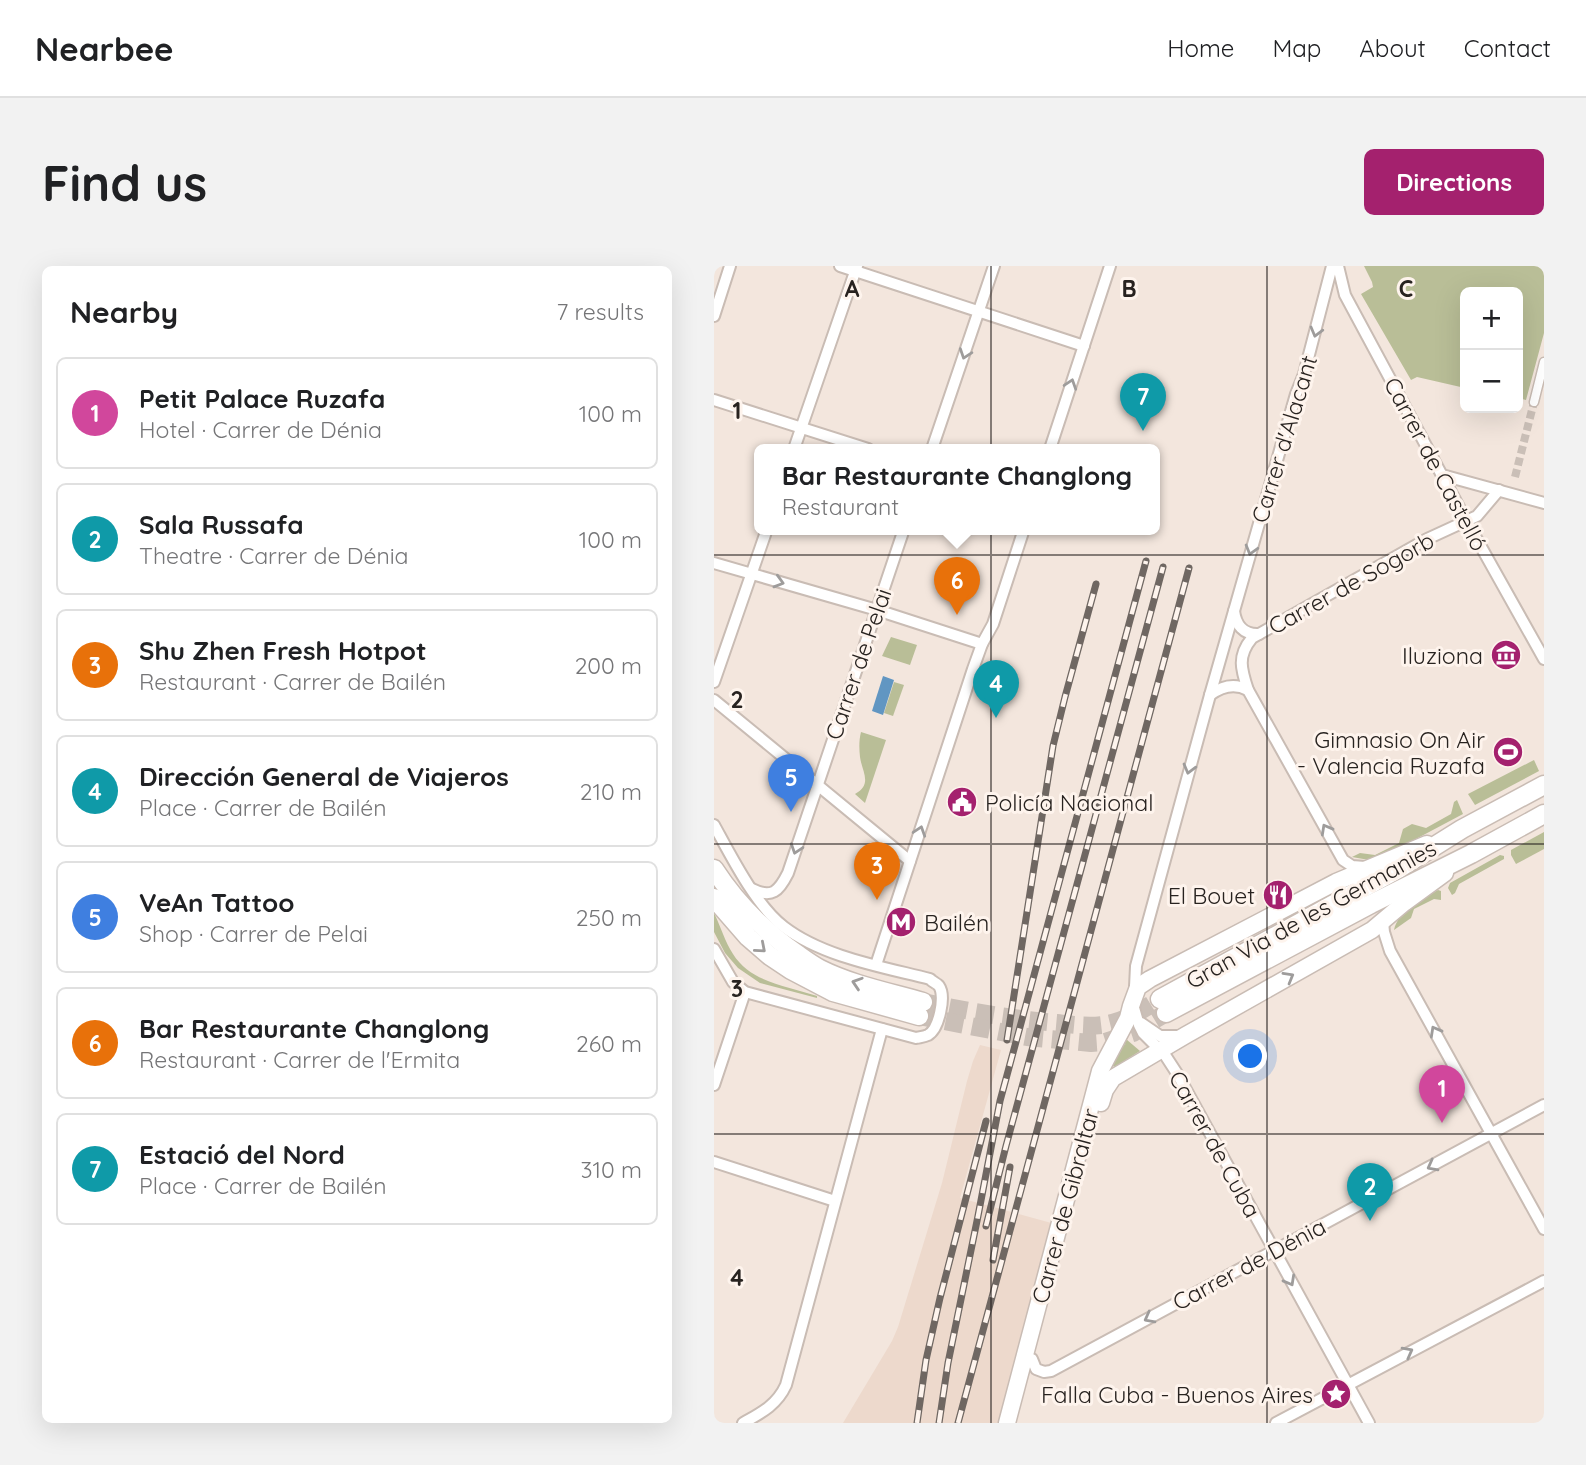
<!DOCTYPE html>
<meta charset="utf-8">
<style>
:root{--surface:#fff;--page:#f2f2f2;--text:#202124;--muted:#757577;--line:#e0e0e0;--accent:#a4216e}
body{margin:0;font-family:Quicksand,sans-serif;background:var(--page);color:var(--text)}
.controls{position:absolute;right:21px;top:21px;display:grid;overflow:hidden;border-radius:10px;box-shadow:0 7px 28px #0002}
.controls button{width:63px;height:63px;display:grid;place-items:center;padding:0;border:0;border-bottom:2px solid var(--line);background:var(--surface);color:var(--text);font:35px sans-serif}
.you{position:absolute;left:537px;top:791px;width:24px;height:24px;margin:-18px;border:5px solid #fff;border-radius:50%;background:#1a73e8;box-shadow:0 0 0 10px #1a73e833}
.badge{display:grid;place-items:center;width:46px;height:46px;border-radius:50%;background:var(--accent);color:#fff;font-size:23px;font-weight:700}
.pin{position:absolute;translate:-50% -58px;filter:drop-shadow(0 2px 4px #0008)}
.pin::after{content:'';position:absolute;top:37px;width:24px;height:21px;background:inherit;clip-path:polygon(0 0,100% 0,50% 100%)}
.popup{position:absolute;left:40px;top:178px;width:406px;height:91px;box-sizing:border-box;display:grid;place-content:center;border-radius:10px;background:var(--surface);filter:drop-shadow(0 2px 5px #0005);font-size:23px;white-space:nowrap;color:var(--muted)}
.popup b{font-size:26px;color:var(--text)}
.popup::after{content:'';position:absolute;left:50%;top:100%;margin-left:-14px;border:14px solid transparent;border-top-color:var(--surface)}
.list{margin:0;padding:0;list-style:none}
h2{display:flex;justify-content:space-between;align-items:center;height:91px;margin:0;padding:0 28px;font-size:30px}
h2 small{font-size:23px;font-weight:400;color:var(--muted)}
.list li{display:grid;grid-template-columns:46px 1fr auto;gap:21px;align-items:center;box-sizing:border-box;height:112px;margin:0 14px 14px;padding:0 14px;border:2px solid var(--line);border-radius:10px}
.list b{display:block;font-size:26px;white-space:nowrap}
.list p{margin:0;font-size:23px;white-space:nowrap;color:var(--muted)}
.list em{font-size:23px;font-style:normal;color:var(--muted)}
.map{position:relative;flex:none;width:830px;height:1157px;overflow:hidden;border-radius:10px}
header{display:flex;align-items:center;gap:42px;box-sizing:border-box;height:98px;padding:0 35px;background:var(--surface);border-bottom:2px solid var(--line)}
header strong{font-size:33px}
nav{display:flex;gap:38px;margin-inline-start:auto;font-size:24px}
.intro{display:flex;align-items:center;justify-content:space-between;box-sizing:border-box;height:168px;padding:0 42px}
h1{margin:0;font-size:49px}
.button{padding:18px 32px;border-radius:10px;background:var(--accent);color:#fff;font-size:24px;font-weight:700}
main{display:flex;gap:42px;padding:0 42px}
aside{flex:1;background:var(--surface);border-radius:10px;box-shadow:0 7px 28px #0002}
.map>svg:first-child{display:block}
.built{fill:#edd9cc}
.green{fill:#b9be97}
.water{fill:#6196c2}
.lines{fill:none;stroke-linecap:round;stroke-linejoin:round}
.pedestrian-tunnel{stroke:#cabfb7;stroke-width:8;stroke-dasharray:8 4;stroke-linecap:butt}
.primary-tunnel{stroke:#cabfb7;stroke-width:18;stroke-dasharray:18 9;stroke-linecap:butt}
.pedestrian-casing{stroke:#c9bcb4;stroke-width:11}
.minor-casing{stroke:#c9bcb4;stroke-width:14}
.secondary-casing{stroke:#c9bcb4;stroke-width:19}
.primary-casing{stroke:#c9bcb4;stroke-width:21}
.pedestrian{stroke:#fff;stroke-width:8}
.minor{stroke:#fff;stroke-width:10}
.secondary{stroke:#fff;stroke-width:16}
.primary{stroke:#fff;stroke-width:18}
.rail-casing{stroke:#6f6762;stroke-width:7}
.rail{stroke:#fef4ed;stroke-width:4.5;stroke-dasharray:13;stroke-linecap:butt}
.oneway{stroke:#9e9c9b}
.grid{fill:none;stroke:#282320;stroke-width:2;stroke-opacity:0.55}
.labels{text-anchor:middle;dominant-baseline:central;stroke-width:6;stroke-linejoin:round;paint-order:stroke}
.street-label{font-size:23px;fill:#282320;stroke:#fef4ed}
.poi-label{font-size:23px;fill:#282320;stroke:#fef4ed;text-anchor:end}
.grid-label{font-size:23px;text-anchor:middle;font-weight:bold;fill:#282320;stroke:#fef4ed;stroke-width:6;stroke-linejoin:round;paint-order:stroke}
</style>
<header>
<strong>Nearbee</strong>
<nav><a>Home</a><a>Map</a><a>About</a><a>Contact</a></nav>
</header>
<div class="intro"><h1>Find us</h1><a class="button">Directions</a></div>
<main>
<aside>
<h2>Nearby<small>7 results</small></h2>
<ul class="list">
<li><span class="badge" style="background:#d1479c">1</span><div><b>Petit Palace Ruzafa</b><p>Hotel · Carrer de Dénia</p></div><em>100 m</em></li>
<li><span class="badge" style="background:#0f9aa8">2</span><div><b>Sala Russafa</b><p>Theatre · Carrer de Dénia</p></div><em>100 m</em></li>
<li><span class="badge" style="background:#e8710a">3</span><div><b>Shu Zhen Fresh Hotpot</b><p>Restaurant · Carrer de Bailén</p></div><em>200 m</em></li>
<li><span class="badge" style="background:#0f9aa8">4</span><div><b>Dirección General de Viajeros</b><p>Place · Carrer de Bailén</p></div><em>210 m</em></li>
<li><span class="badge" style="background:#3f7fe0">5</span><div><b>VeAn Tattoo</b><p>Shop · Carrer de Pelai</p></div><em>250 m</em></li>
<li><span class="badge" style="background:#e8710a">6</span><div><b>Bar Restaurante Changlong</b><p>Restaurant · Carrer de l'Ermita</p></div><em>260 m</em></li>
<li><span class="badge" style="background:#0f9aa8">7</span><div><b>Estació del Nord</b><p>Place · Carrer de Bailén</p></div><em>310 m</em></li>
</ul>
</aside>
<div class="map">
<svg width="830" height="1157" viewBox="0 0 830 1157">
<rect width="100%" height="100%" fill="#f3e6dd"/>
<polygon class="built" points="266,779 287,784 246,932 341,958 285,1157 129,1157 178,1075 184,1061 228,917 253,815 259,795"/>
<g class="green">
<polygon points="650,0 830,0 830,67 812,134 804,132 804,26 751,26 751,122 703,111 697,114 647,28 659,21 658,16"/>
<polygon points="177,371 203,379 196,399 168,390"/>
<polygon points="180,416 190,419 179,450 170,447"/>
<path d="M 147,466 L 172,474 L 151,537 L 141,528 C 159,518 148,506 146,491 C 145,482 145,474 147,466 Z"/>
<polygon points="820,494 825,505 761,539 754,528"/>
<polygon points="743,534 749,548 668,591 655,594 638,591 646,587 661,589 685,577 689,563 698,558 712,562 737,548 740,536"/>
<polygon points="830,566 830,583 802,598 797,589 797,584"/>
<polygon points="786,589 790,590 790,593 745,618 741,627 738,629 734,622 736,617"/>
<path d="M 724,624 L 727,625 L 727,634 L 720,633 L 700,643 L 697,652 L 680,664 C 684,645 708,633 724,624 Z"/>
<path d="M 0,647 C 7,661 11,676 19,688 C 37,717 74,720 103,730 L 103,732 L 46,717 L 24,702 L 11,687 L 0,666 Z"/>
<polygon points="412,773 426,785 401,801 399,800 399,797"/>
</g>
<polygon class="water" points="169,410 180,414 169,449 158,445"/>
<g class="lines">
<polyline class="pedestrian-tunnel" points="801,211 820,136"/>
<g class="primary-tunnel">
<path d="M 209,736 C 253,745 298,753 343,757 C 361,759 380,762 398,757 C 415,753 431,742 446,733"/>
<polyline points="205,750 313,771 377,777 391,776 419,767 452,747"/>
</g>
<g class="pedestrian-casing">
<polyline id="pedestrian" points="820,136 830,96"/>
</g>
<g class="minor-casing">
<g id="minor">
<polyline points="126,0 370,80"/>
<polyline points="618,0 590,108 582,128 496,429 422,700 420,742 425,759 429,767 451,789 464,809 655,1157"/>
<polyline points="624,0 631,29 752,254 830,393"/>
<polyline points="0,50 16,0"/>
<polyline points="0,134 154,183"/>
<polyline points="80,183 143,0"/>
<polyline points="218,183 280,0"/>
<polyline points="336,183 396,0"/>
<polyline points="728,209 830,237"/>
<polyline points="0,297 163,344 268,378"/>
<path d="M 520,345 C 522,359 529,369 545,368"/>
<polyline points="0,416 53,263"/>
<path d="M 496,429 C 508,420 521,417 534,424"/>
<polyline points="0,434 196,595"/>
<path d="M 0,559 C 17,590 42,640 70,661 C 109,691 169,701 216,713 C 216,714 225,719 225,720 C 232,730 225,763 214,769 C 210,771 206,771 202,772 L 31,726 L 19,716 L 0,683"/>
<path d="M 651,601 L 638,600 L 629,594 L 534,424 C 527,403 523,390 538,372 L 713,273 L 763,250 L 785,224"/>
<path d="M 38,623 C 58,633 65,625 74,607 L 190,263"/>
<polyline points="669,656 670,666 676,685 830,963"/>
<polyline points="162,699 259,403 268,378 279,358 310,263"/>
<polyline points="427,757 446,770 467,770"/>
<polyline points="0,819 31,726"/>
<polyline points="0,896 121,935"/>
<polyline points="318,1093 322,1103 330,1106 337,1105 830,839"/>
<path d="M 29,1157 C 47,1147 63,1139 72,1119 L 168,763"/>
<polyline points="562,1157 830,1015"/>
</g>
</g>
<g class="secondary-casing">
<g id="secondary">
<polyline points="387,837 391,824 399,812 472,769 658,664 690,637 731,607"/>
<polyline points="293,1157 386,805 414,752 417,740 424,721 436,713 622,616 713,578"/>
</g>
</g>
<g class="primary-casing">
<g id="primary">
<path d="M 0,603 C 22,637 50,665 83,688 C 90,693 98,699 106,703 C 138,719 174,726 209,736"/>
<polyline points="0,632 34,671 56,690 77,704 119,726 205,750"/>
<polyline points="446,733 684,603 748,563 830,519"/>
<polyline points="452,747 657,638 757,588 830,548"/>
</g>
</g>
<use href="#pedestrian" class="pedestrian"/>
<use href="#minor" class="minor"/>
<use href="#secondary" class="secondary"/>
<use href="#primary" class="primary"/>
<g class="rail-casing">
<g id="rail">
<polyline points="293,774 339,480 351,431 382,318"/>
<polyline points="272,960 292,880 449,301"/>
<polyline points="279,994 296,901"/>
<polyline points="203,1157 212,1094 226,1032 272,855"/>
<polyline points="225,1157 234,1097 264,950 286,835 432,295"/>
<polyline points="244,1157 475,302"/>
</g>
</g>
<use href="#rail" class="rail"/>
</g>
<defs><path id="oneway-chevron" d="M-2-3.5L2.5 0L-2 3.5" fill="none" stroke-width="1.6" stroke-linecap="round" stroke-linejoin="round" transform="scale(1.75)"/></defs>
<g class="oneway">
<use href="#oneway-chevron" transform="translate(602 66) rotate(105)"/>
<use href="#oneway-chevron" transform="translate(251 88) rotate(109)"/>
<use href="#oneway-chevron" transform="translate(357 118) rotate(-72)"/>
<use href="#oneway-chevron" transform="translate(537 284) rotate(106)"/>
<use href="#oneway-chevron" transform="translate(65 316) rotate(16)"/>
<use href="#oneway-chevron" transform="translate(475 503) rotate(105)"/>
<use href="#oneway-chevron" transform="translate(612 563) rotate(-119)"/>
<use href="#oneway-chevron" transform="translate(206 565) rotate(-72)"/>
<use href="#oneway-chevron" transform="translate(82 583) rotate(108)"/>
<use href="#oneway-chevron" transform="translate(47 682) rotate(41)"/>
<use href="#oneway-chevron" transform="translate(575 711) rotate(-30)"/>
<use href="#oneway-chevron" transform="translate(143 717) rotate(-162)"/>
<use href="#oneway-chevron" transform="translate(721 765) rotate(-119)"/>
<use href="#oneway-chevron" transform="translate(718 900) rotate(152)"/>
<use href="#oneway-chevron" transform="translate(576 1015) rotate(61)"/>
<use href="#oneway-chevron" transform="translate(435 1052) rotate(152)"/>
<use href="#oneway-chevron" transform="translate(694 1086) rotate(-28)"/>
</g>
<path class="grid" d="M 277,0 L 277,1157M 553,0 L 553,1157M 0,289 L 830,289M 0,578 L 830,578M 0,868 L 830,868"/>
<defs>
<g id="museum-disc" transform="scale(1.575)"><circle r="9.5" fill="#a4216e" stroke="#fef4ed"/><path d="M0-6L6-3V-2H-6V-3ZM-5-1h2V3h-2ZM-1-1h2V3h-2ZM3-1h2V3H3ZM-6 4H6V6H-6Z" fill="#fff"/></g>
<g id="stadium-disc" transform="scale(1.575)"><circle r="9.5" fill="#a4216e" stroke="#fef4ed"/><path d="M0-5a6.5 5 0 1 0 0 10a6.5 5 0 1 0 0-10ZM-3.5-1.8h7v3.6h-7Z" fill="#fff"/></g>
<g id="civic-disc" transform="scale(1.575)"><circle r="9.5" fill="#a4216e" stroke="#fef4ed"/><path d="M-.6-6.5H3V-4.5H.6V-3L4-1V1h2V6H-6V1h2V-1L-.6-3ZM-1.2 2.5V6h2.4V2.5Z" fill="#fff"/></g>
<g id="restaurant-disc" transform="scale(1.575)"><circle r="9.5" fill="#a4216e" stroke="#fef4ed"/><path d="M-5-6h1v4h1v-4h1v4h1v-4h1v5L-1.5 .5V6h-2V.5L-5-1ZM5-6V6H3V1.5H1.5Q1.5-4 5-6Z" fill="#fff"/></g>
<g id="metro-disc" transform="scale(1.575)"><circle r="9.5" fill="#a4216e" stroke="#fef4ed"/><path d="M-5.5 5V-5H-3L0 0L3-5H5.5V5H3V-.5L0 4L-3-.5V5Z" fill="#fff"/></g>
<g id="sight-disc" transform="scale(1.575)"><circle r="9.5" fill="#a4216e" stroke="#fef4ed"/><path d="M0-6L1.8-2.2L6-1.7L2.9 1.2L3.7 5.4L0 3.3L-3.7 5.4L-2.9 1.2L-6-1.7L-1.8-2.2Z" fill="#fff"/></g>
</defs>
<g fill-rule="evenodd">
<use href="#museum-disc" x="792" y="389"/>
<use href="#stadium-disc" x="794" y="486"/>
<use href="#civic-disc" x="248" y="536"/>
<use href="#restaurant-disc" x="564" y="629"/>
<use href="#metro-disc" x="187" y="656"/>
<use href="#sight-disc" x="622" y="1128"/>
</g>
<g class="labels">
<g class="street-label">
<text transform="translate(570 173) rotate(-73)">Carrer d'Alacant</text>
<text transform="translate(722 198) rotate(62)">Carrer de Castelló</text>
<text transform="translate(637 317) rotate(-29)">Carrer de Sogorb</text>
<text transform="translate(144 398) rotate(-71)">Carrer de Pelai</text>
<text transform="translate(597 648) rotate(-29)">Gran Via de les Germanies</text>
<text transform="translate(501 878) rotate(61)">Carrer de Cuba</text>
<text transform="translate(351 940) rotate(-75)">Carrer de Gibraltar</text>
<text transform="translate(535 998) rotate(-28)">Carrer de Dénia</text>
</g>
<g class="poi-label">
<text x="769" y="389">Iluziona</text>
<text x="771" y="473">Gimnasio On Air<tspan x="771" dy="26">- Valencia Ruzafa</tspan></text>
<text x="271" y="536" text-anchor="start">Policía Nacional</text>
<text x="541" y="629">El Bouet</text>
<text x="210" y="656" text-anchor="start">Bailén</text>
<text x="599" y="1128">Falla Cuba - Buenos Aires</text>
</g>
</g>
<g class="grid-label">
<text x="138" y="31">A</text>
<text x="415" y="31">B</text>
<text x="692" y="31">C</text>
<text x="23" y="153">1</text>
<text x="23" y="442">2</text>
<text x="23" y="731">3</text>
<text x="23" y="1020">4</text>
</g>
</svg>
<div class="controls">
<button>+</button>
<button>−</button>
</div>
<div class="you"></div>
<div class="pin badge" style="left:728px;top:857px;background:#d1479c">1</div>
<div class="pin badge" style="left:656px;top:955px;background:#0f9aa8">2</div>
<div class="pin badge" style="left:163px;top:634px;background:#e8710a">3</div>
<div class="pin badge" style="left:282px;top:452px;background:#0f9aa8">4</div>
<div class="pin badge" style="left:77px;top:546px;background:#3f7fe0">5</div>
<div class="pin badge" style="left:243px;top:349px;background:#e8710a">6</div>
<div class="popup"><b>Bar Restaurante Changlong</b>Restaurant</div>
<div class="pin badge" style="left:429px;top:165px;background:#0f9aa8">7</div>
</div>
</main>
